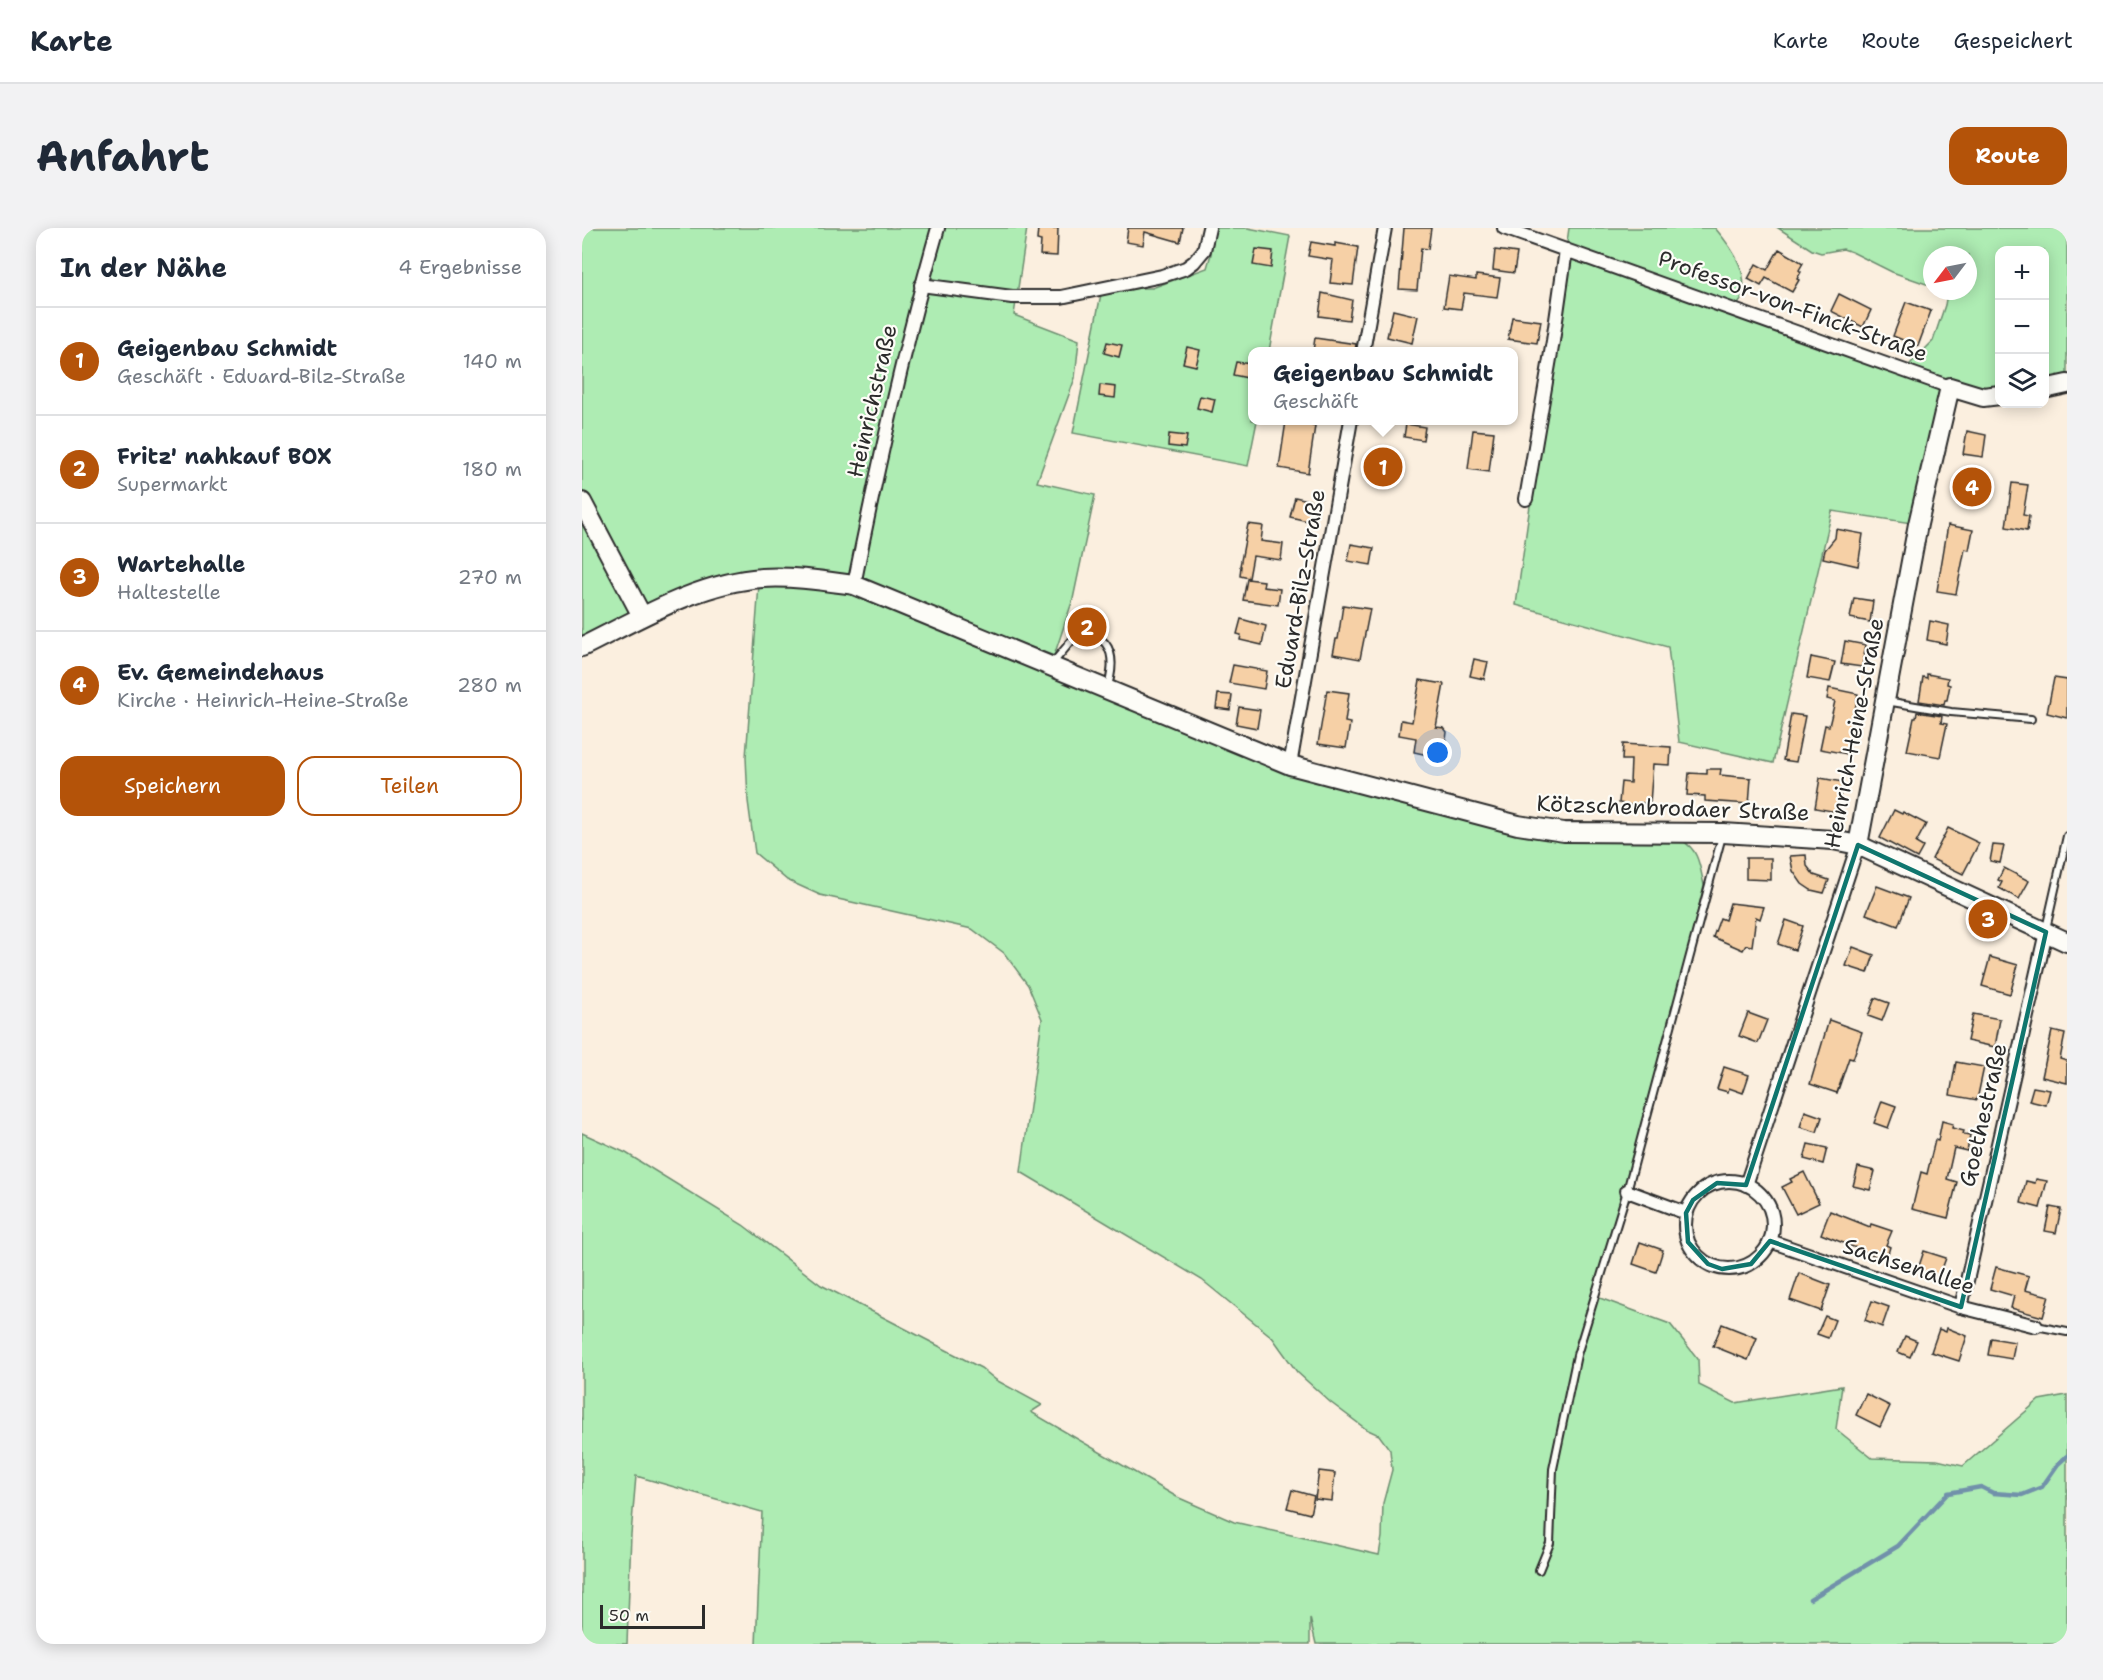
<!DOCTYPE html>
<html lang="de">
<meta charset="utf-8">
<style>
:root{--surface:#fff;--page:#f2f2f3;--text:#1f2937;--muted:#747a83;--line:#e0e1e3;--accent:#b45309}
body{margin:0;font-family:"Shantell Sans",sans-serif;background:var(--page);color:var(--text)}
.controls{position:absolute;right:18px;top:18px;display:grid;overflow:hidden;border-radius:12px;box-shadow:0 3px 15px #0003}
.controls button{width:54px;height:54px;display:grid;place-items:center;padding:0;border:0;border-bottom:2px solid var(--line);background:var(--surface);color:var(--text);font:30px sans-serif}
.compass{position:absolute;left:1341px;top:18px;width:54px;height:54px;border-radius:50%;background:var(--surface);box-shadow:0 3px 15px #0003;rotate:238deg}
.scale{position:absolute;left:18px;bottom:15px;width:105px;box-sizing:border-box;padding-left:6px;border:3px solid #2b2b2b;border-top:0;font-size:16px;line-height:21px;white-space:nowrap;color:#2b2b2b;-webkit-text-stroke:4px #fdfcf7;paint-order:stroke}
.you{position:absolute;left:856px;top:525px;width:21px;height:21px;margin:-15px;border:4px solid #fff;border-radius:50%;background:#1a73e8;box-shadow:0 0 0 9px #1a73e833}
.badge{display:grid;place-items:center;width:39px;height:39px;border-radius:50%;background:var(--accent);color:#fff;font-size:20px;font-weight:700}
.pin{position:absolute;translate:-50% -50%;border:3px solid #fff;box-shadow:0 2px 6px #0006}
.popup{position:absolute;left:666px;top:119px;width:270px;height:78px;box-sizing:border-box;display:grid;place-content:center;border-radius:12px;background:var(--surface);filter:drop-shadow(0 2px 4px #0005);font-size:20px;white-space:nowrap;color:var(--muted)}
.popup b{font-size:22px;color:var(--text)}
.popup::after{content:'';position:absolute;left:50%;top:100%;margin-left:-12px;border:12px solid transparent;border-top-color:var(--surface)}
.list{margin:0;padding:0;list-style:none}
h2{display:flex;justify-content:space-between;align-items:center;height:78px;margin:0;padding:0 24px;font-size:26px}
h2 small{font-size:20px;font-weight:400;color:var(--muted)}
.list li{display:grid;grid-template-columns:39px 1fr auto;gap:18px;align-items:center;box-sizing:border-box;height:108px;padding:0 24px;border-top:2px solid var(--line)}
.list b{display:block;font-size:22px;white-space:nowrap}
.list p{margin:0;font-size:20px;white-space:nowrap;color:var(--muted)}
.list em{font-size:20px;font-style:normal;color:var(--muted)}
.actions{display:flex;gap:12px;padding:18px 24px}
.actions a{flex:1;padding:14px 0;border:2px solid var(--accent);border-radius:18px;text-align:center;font-size:21px;color:var(--accent)}
.actions .main{background:var(--accent);color:#fff}
.icon{flex:none;width:33px;height:33px;fill:none;stroke:currentColor;stroke-width:2;stroke-linecap:round;stroke-linejoin:round}
.map{position:relative;flex:none;width:1485px;height:1416px;overflow:hidden;border-radius:18px}
header{display:flex;align-items:center;gap:36px;box-sizing:border-box;height:84px;padding:0 30px;background:var(--surface);border-bottom:2px solid var(--line)}
header strong{font-size:28px}
nav{display:flex;gap:33px;margin-inline-start:auto;font-size:21px}
.intro{display:flex;align-items:center;justify-content:space-between;box-sizing:border-box;height:144px;padding:0 36px}
h1{margin:0;font-size:42px}
.button{padding:15px 27px;border-radius:18px;background:var(--accent);color:#fff;font-size:21px;font-weight:700}
main{display:flex;gap:36px;padding:0 36px}
aside{flex:1;background:var(--surface);border-radius:18px;box-shadow:0 3px 15px #0003}
.map>svg:first-child{display:block}
.green{fill:#aeecb3;stroke:#6c8c6f;stroke-width:1.5}
.lines{fill:none;stroke-linecap:round;stroke-linejoin:round}
.stream{stroke:#7191aa;stroke-width:4.5}
.building{fill:#f6d0a6;stroke:#2b2b2b;stroke-width:1.5}
.lane-casing{stroke:#2b2b2b;stroke-width:10}
.street-casing{stroke:#2b2b2b;stroke-width:16}
.secondary-casing{stroke:#2b2b2b;stroke-width:22}
.lane{stroke:#fdfcf7;stroke-width:6}
.street{stroke:#fdfcf7;stroke-width:12}
.secondary{stroke:#fdfcf7;stroke-width:18}
.marked{fill:none;stroke:#0f766e;stroke-width:4.5;stroke-linejoin:round}
.labels{text-anchor:middle;dominant-baseline:central;stroke-width:4.5;stroke-linejoin:round;paint-order:stroke}
.street-label{font-size:22px;fill:#2b2b2b;stroke:#fdfcf7}
</style>
<header>
<strong>Karte</strong>
<nav><a>Karte</a><a>Route</a><a>Gespeichert</a></nav>
</header>
<div class="intro"><h1>Anfahrt</h1><a class="button">Route</a></div>
<main>
<aside>
<h2>In der Nähe<small>4 Ergebnisse</small></h2>
<ul class="list">
<li><span class="badge">1</span><div><b>Geigenbau Schmidt</b><p>Geschäft · Eduard-Bilz-Straße</p></div><em>140 m</em></li>
<li><span class="badge">2</span><div><b>Fritz' nahkauf BOX</b><p>Supermarkt</p></div><em>180 m</em></li>
<li><span class="badge">3</span><div><b>Wartehalle</b><p>Haltestelle</p></div><em>270 m</em></li>
<li><span class="badge">4</span><div><b>Ev. Gemeindehaus</b><p>Kirche · Heinrich-Heine-Straße</p></div><em>280 m</em></li>
</ul>
<div class="actions"><a class="main">Speichern</a><a>Teilen</a></div>
</aside>
<div class="map">
<svg width="1485" height="1416" viewBox="0 0 1485 1416">
<rect width="100%" height="100%" fill="#fbefdf"/>
<filter id="ink" filterUnits="userSpaceOnUse"><feTurbulence type="fractalNoise" baseFrequency=".0167" numOctaves="2"/><feDisplacementMap in="SourceGraphic" scale="12" xChannelSelector="R" yChannelSelector="G"/><feConvolveMatrix kernelMatrix="1 2 1 2 8 2 1 2 1" color-interpolation-filters="sRGB"/></filter>
<g filter="url(#ink)">
<g class="green">
<polygon points="0,0 445,0 432,87 497,112 493,150 455,254 513,267 491,371 472,428 268,349 236,343 178,343 0,408"/>
<polygon points="632,0 666,0 708,8 687,123 670,124 670,192 675,193 666,238 491,205 519,66 557,60 570,60 625,40 629,26"/>
<path d="M 987,0 L 1133,0 C 1151,21 1172,50 1156,77 L 1324,140 L 1351,113 L 1363,77 L 1364,71 L 1362,65 L 1359,63 L 1386,63 L 1386,27 L 1350,27 L 1350,58 L 1310,44 L 1270,24 L 1261,21 L 1239,25 L 1230,22 L 1196,0 L 1485,0 L 1485,154 L 1463,161 L 1462,22 L 1418,22 L 1417,167 L 1368,159 L 1336,296 L 1250,283 L 1191,535 L 1097,514 L 1086,419 L 934,377 Z"/>
<path d="M 216,356 L 274,366 L 466,443 L 871,584 L 1100,613 C 1117,621 1118,640 1122,657 L 1068,880 L 1015,1069 L 1088,1096 L 1116,1131 L 1117,1157 L 1153,1175 L 1260,1158 L 1254,1201 L 1290,1230 L 1355,1232 L 1381,1238 L 1457,1172 L 1485,1167 L 1485,1416 L 734,1416 L 728,1390 L 728,1416 L 174,1416 L 180,1284 L 54,1248 L 49,1306 L 45,1416 L 0,1416 L 0,905 L 44,925 L 161,997 L 239,1057 L 399,1140 L 414,1152 L 460,1177 L 449,1184 L 595,1269 L 652,1294 L 797,1327 L 800,1309 L 801,1275 L 810,1242 L 808,1222 L 797,1207 L 784,1201 L 748,1174 L 715,1144 L 690,1109 L 620,1052 L 439,944 L 460,791 L 446,757 L 422,725 L 390,701 L 238,667 L 205,652 L 173,625 L 166,573 L 164,529 L 177,357 Z"/>
</g>
<g class="lines">
<polyline class="stream" points="1228,1371 1316,1318 1366,1265 1399,1259 1411,1265 1440,1267 1460,1259 1476,1236 1485,1228"/>
</g>
<g class="building">
<polygon points="456,0 476,0 475,28 458,27 459,13 455,12"/>
<polygon points="546,0 601,0 598,14 563,4 561,17 544,14"/>
<polygon points="822,0 849,0 846,21 839,20 835,62 817,61"/>
<polygon points="729,14 753,18 753,15 776,19 771,57 748,55 751,32 726,28"/>
<polygon points="674,21 691,23 689,40 671,37"/>
<polygon points="1197,21 1221,35 1217,42 1219,44 1215,51 1217,52 1210,64 1184,50 1179,58 1166,51 1174,36 1185,42"/>
<polygon points="913,22 935,25 932,45 911,42"/>
<polygon points="894,47 918,50 915,69 882,65 879,81 862,79 867,48 894,52"/>
<polygon points="740,65 770,72 767,92 737,88"/>
<polygon points="1257,66 1289,82 1281,99 1249,83"/>
<polygon points="1324,74 1349,83 1336,118 1311,108"/>
<polygon points="811,82 836,88 830,115 805,109"/>
<polygon points="930,89 959,93 955,115 926,111"/>
<polygon points="733,110 774,116 773,123 731,123"/>
<polygon points="525,114 540,117 537,129 522,125"/>
<polygon points="605,119 618,122 614,138 601,135"/>
<polygon points="654,134 669,136 666,150 651,147"/>
<polygon points="518,157 534,159 533,170 517,168"/>
<polygon points="618,168 633,171 630,184 615,180"/>
<polygon points="704,193 733,198 726,245 697,240"/>
<polygon points="824,196 843,199 841,212 822,209"/>
<polygon points="891,202 912,204 907,244 886,241"/>
<polygon points="1385,203 1404,207 1401,229 1381,226"/>
<polygon points="587,206 605,208 603,220 586,218"/>
<polygon points="793,226 814,230 809,253 788,248"/>
<polygon points="1381,247 1403,251 1399,271 1378,267"/>
<polygon points="1430,255 1446,257 1441,287 1447,288 1445,303 1424,299"/>
<polygon points="713,269 735,274 730,294 708,289"/>
<polygon points="666,296 681,298 679,313 701,316 699,332 671,328 667,350 658,348 659,338 658,338"/>
<polygon points="1366,297 1391,302 1387,322 1383,321 1374,366 1355,363"/>
<polygon points="1254,301 1281,306 1276,338 1241,330 1243,322 1253,310"/>
<polygon points="769,316 792,320 789,337 766,333"/>
<polygon points="665,351 682,353 681,359 698,361 696,377 661,372"/>
<polygon points="1272,370 1291,373 1288,394 1268,390"/>
<polygon points="761,377 788,381 778,431 751,426 754,411 756,411"/>
<polygon points="659,391 684,398 680,417 658,412 659,407 655,406"/>
<polygon points="1348,393 1367,397 1364,416 1345,412"/>
<polygon points="1263,413 1284,417 1280,439 1259,436"/>
<polygon points="1229,429 1253,434 1248,454 1225,450"/>
<polygon points="892,431 906,434 902,451 888,448"/>
<polygon points="651,437 685,443 682,461 647,455"/>
<polygon points="1345,446 1366,450 1365,456 1368,457 1365,472 1363,472 1362,477 1337,473 1341,449 1345,450"/>
<polygon points="1472,450 1485,452 1485,490 1465,485"/>
<polygon points="838,452 862,456 854,499 862,500 865,504 864,512 848,518 846,527 832,524 834,510 817,507 819,492 830,494"/>
<polygon points="1247,460 1276,466 1265,526 1238,521 1243,497 1247,498 1253,473 1245,471"/>
<polygon points="745,462 767,465 763,494 768,495 764,520 736,516"/>
<polygon points="636,466 650,467 648,482 634,480"/>
<polygon points="657,479 678,482 675,500 654,496"/>
<polygon points="1335,484 1360,488 1359,495 1365,496 1358,529 1325,523 1332,490 1334,490"/>
<polygon points="1209,486 1223,488 1214,534 1201,532"/>
<polygon points="1041,516 1089,519 1088,537 1071,536 1068,575 1059,575 1059,579 1037,575 1039,554 1048,555 1049,532 1040,532"/>
<polygon points="1125,541 1139,541 1138,547 1169,550 1167,576 1123,573 1123,568 1105,567 1107,545 1125,546"/>
<polygon points="1238,550 1261,554 1255,584 1233,580"/>
<polygon points="1312,582 1320,586 1321,584 1344,596 1334,615 1341,619 1335,630 1298,610"/>
<polygon points="1366,600 1397,615 1381,646 1350,631"/>
<polygon points="1411,617 1422,618 1418,635 1408,633"/>
<polygon points="1224,627 1225,638 1232,647 1247,652 1242,665 1229,662 1220,656 1211,643 1208,628"/>
<polygon points="1164,630 1189,630 1189,652 1164,651"/>
<polygon points="1422,640 1447,653 1437,671 1417,660 1420,654 1416,652"/>
<polygon points="1295,658 1327,670 1316,698 1284,686"/>
<polygon points="1148,675 1182,679 1178,691 1174,689 1170,718 1164,717 1161,722 1131,709 1138,690 1143,692"/>
<polygon points="1204,692 1221,698 1213,722 1196,716"/>
<polygon points="1271,719 1292,727 1286,745 1264,738"/>
<polygon points="1408,729 1436,737 1428,766 1400,758"/>
<polygon points="1293,770 1307,775 1300,793 1286,788"/>
<polygon points="1166,785 1185,792 1176,815 1157,808"/>
<polygon points="1391,786 1418,791 1413,819 1385,813"/>
<polygon points="1247,792 1280,804 1271,831 1267,830 1255,865 1228,856"/>
<polygon points="1470,803 1483,806 1478,831 1485,833 1485,855 1460,849"/>
<polygon points="1374,834 1402,839 1395,872 1368,867"/>
<polygon points="1142,839 1167,847 1161,865 1147,860 1146,864 1135,861"/>
<polygon points="1451,859 1468,862 1464,877 1447,873"/>
<polygon points="1300,873 1314,878 1306,900 1292,895"/>
<polygon points="1223,883 1240,889 1235,904 1218,899"/>
<polygon points="1360,893 1371,896 1370,900 1382,903 1381,906 1388,907 1385,923 1372,920 1365,951 1375,954 1366,990 1330,981 1339,944 1345,946 1353,912 1356,913"/>
<polygon points="1226,916 1245,920 1241,936 1222,931"/>
<polygon points="1276,939 1293,943 1288,962 1271,958"/>
<polygon points="1222,944 1237,975 1214,986 1200,959 1210,954 1208,951"/>
<polygon points="1454,951 1465,953 1458,980 1439,975 1444,953 1453,955"/>
<polygon points="1468,979 1479,981 1474,1005 1463,1003"/>
<polygon points="1248,983 1288,999 1289,996 1310,1003 1304,1017 1308,1019 1304,1032 1239,1006"/>
<polygon points="1058,1014 1081,1022 1074,1044 1051,1036"/>
<polygon points="1342,1023 1364,1030 1356,1052 1335,1044"/>
<polygon points="1414,1039 1447,1048 1443,1062 1467,1068 1461,1089 1429,1080 1432,1068 1408,1061"/>
<polygon points="1217,1045 1248,1057 1239,1083 1208,1072"/>
<polygon points="1290,1073 1307,1079 1300,1099 1283,1092"/>
<polygon points="1243,1088 1253,1092 1246,1110 1235,1106"/>
<polygon points="1140,1096 1175,1110 1166,1132 1131,1118"/>
<polygon points="1365,1100 1385,1108 1377,1133 1349,1124 1357,1101 1364,1104"/>
<polygon points="1323,1108 1335,1113 1328,1129 1316,1124"/>
<polygon points="1409,1110 1433,1114 1430,1131 1406,1127"/>
<polygon points="1284,1166 1308,1178 1298,1199 1274,1187"/>
<polygon points="737,1243 753,1245 750,1273 733,1271"/>
<polygon points="710,1262 732,1268 728,1286 705,1280"/>
</g>
<g class="lines">
<g class="lane-casing">
<g id="lane">
<path d="M 470,436 L 492,410 L 506,406 C 510,408 516,409 520,412 C 533,423 530,444 526,458"/>
<polyline points="1304,473 1369,484 1449,491"/>
<polyline points="1464,701 1485,608"/>
<polyline points="1454,1098 1485,1104"/>
<polyline points="957,1342 968,1315 971,1241 995,1127 1045,963 1140,608"/>
</g>
</g>
<g class="street-casing">
<g id="street">
<polyline points="922,0 1368,159"/>
<polyline points="339,57 430,69 479,69 580,48 604,40 612,34 622,22 627,0"/>
<polyline points="781,124 803,0"/>
<polyline points="944,271 971,113 984,22"/>
<path d="M 272,357 C 296,237 322,118 356,0"/>
<polyline points="708,537 769,192"/>
<circle cx="1147" cy="997" r="44"/>
<polyline points="1164,957 1276,617"/>
<polyline points="1045,963 1104,985"/>
<polyline points="1188,1013 1379,1079 1454,1098"/>
<polyline points="1379,1079 1464,704"/>
</g>
</g>
<g class="secondary-casing">
<g id="secondary">
<polyline points="1462,161 1485,156"/>
<polyline points="0,274 60,388"/>
<path d="M 0,419 C 57,391 115,355 180,350 C 211,348 242,353 272,357 L 708,537 L 936,597 L 982,604 L 1141,605 L 1251,612 L 1276,617 L 1485,714"/>
<polyline points="1276,617 1336,296 1368,159 1401,169 1418,167"/>
</g>
</g>
<use href="#lane" class="lane"/>
<use href="#street" class="street"/>
<use href="#secondary" class="secondary"/>
</g>
</g>
<path class="marked" d="M 1276,617 L 1464,704 L 1379,1079 L 1188,1013 L 1169,1036 L 1140,1041 L 1126,1036 L 1106,1014 L 1104,985 L 1111,972 L 1135,955 L 1164,957 Z"/>
<g class="labels">
<g class="street-label">
<text transform="translate(1211 78) rotate(20)">Professor-von-Finck-Straße</text>
<text transform="translate(290 173) rotate(-77)">Heinrichstraße</text>
<text transform="translate(718 361) rotate(-80)">Eduard-Bilz-Straße</text>
<text transform="translate(1272 505) rotate(-79)">Heinrich-Heine-Straße</text>
<text transform="translate(1091 580) rotate(2)">Kötzschenbrodaer Straße</text>
<text transform="translate(1401 887) rotate(-77)">Goethestraße</text>
<text transform="translate(1327 1038) rotate(18)">Sachsenallee</text>
</g>
</g>
</svg>
<div class="controls">
<button>+</button>
<button>−</button>
<button><svg class="icon" aria-label="layers" viewBox="0 0 24 24"><path d="M12 4l9 5-9 5-9-5zM3 14l9 5 9-5"/></svg></button>
</div>
<svg class="compass" viewBox="-18 -18 36 36"><path d="M0-13l5 13h-10z" fill="#e53935"/><path d="M0 13l5-13h-10z" fill="#747a83"/></svg>
<div class="scale">50 m</div>
<div class="you"></div>
<div class="pin badge" style="left:801px;top:239px">1</div>
<div class="popup"><b>Geigenbau Schmidt</b>Geschäft</div>
<div class="pin badge" style="left:505px;top:399px">2</div>
<div class="pin badge" style="left:1406px;top:691px">3</div>
<div class="pin badge" style="left:1390px;top:259px">4</div>
</div>
</main>
